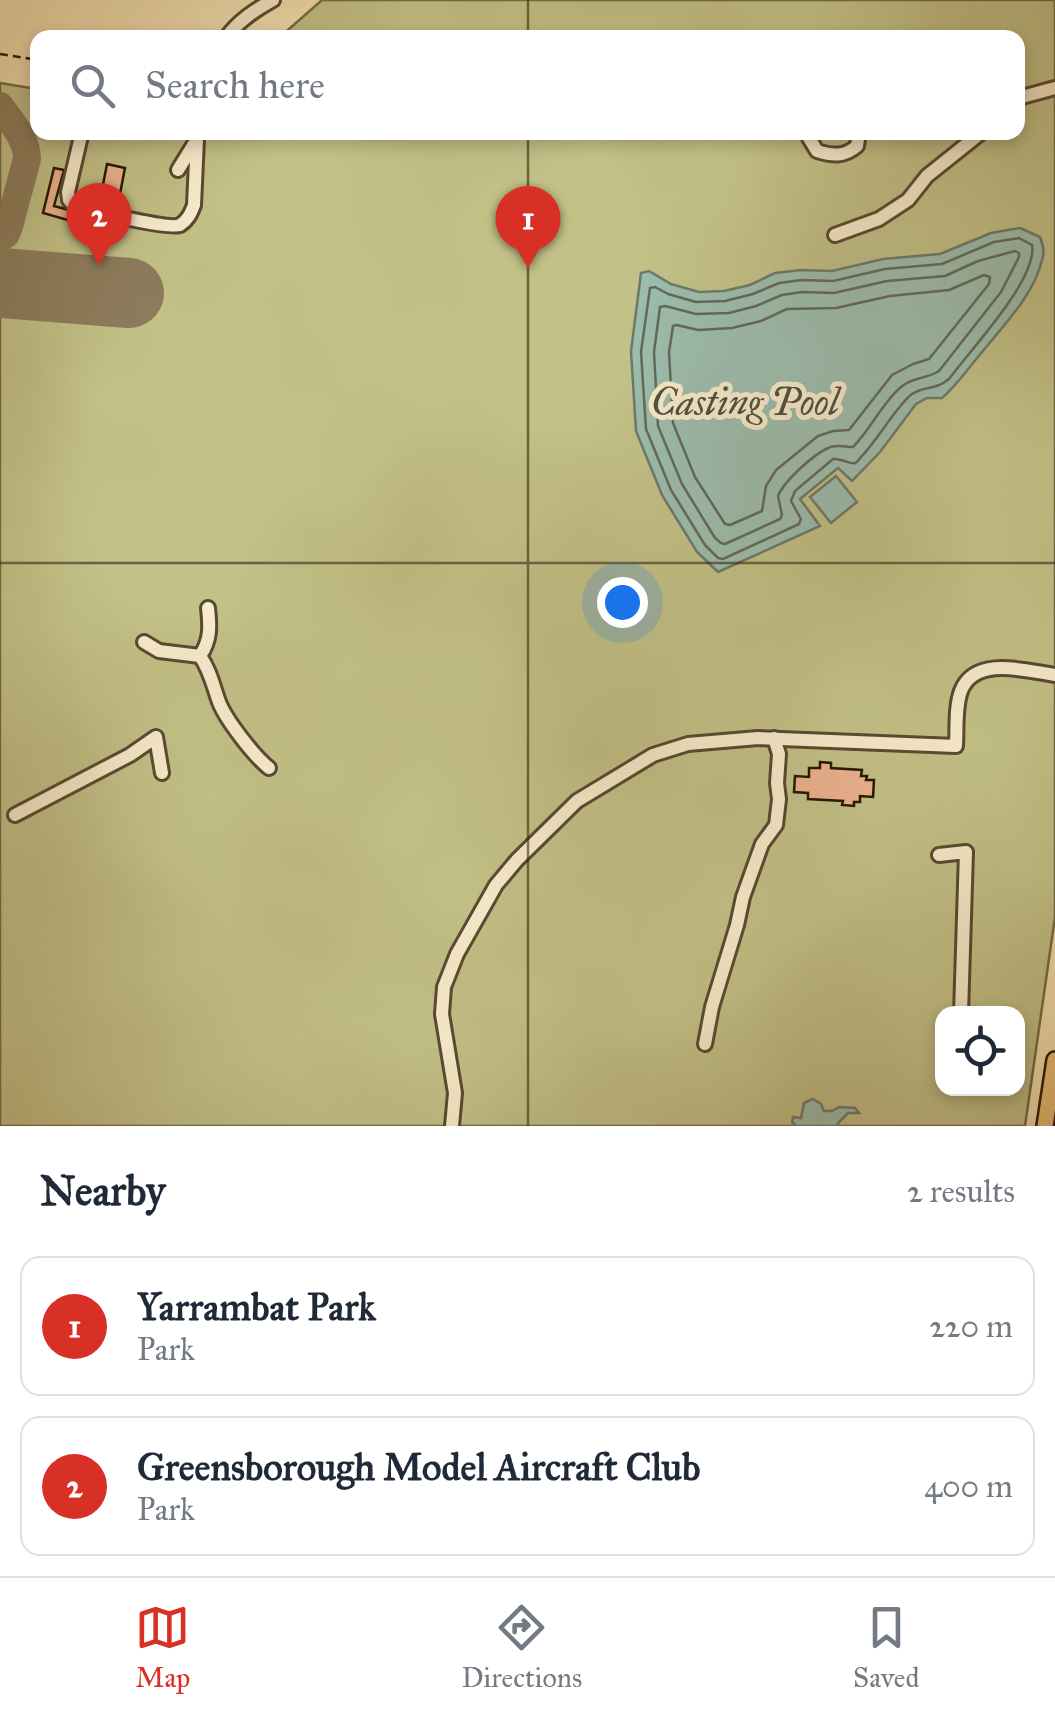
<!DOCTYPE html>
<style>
:root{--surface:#fff;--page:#f2f2f3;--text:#1f2937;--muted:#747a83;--line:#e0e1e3;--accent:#d93025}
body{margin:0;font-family:"IM FELL Great Primer",serif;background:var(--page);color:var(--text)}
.controls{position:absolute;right:30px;bottom:30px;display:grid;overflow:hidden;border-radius:20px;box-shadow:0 5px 15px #0003}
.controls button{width:90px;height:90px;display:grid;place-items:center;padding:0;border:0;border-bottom:2px solid var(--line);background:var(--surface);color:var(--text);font:50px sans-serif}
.you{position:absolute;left:622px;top:602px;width:35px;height:35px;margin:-25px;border:8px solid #fff;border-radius:50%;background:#1a73e8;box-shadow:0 0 0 15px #1a73e833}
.badge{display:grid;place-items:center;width:65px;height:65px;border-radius:50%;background:var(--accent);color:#fff;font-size:32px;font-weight:700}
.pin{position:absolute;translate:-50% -82px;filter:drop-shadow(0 2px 5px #0008)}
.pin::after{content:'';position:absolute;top:52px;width:35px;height:30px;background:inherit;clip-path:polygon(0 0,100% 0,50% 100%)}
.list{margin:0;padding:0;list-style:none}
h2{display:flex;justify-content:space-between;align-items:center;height:130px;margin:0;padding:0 40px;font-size:42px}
h2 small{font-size:32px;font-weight:400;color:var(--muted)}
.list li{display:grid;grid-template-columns:65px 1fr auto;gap:30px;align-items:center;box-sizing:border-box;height:140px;margin:0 20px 20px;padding:0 20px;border:2px solid var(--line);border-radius:20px}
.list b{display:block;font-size:38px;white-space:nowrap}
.list p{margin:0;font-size:32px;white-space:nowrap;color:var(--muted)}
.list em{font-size:32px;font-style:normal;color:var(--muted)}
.icon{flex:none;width:55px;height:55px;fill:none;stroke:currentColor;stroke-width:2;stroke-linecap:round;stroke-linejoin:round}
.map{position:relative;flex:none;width:1055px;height:1126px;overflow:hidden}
.search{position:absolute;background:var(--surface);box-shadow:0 5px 15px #0003;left:30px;right:30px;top:30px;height:110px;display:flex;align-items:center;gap:25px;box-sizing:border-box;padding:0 35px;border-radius:20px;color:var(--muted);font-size:38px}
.sheet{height:450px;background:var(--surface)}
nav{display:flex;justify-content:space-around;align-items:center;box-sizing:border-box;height:140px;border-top:2px solid var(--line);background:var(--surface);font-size:28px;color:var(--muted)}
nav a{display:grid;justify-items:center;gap:5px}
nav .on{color:var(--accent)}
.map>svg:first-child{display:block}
.green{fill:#c2c187;stroke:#726c46;stroke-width:2.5;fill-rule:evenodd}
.water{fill:#9cbdae;stroke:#6c7a6b;stroke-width:2.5}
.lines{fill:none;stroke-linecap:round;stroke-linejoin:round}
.shore{stroke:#606a5a;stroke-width:2.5}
.taxiway{stroke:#8c7c5c;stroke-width:28}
.runway{stroke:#8c7c5c;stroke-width:70}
.building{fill:#ebb28e;stroke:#231606;stroke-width:2.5}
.minor-casing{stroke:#574931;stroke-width:18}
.major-casing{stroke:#231606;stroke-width:20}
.path{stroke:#231606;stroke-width:2.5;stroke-dasharray:8 5;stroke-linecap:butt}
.minor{stroke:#f8eccc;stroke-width:12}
.major{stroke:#eac078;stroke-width:15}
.grid{fill:none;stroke:#231606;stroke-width:2.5;stroke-opacity:0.55}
.labels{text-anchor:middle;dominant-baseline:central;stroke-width:10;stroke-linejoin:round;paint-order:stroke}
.water-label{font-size:38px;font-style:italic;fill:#4d5041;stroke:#f8eccc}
</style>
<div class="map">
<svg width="1055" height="1126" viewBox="0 0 1055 1126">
<rect width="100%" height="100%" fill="#f4e1b1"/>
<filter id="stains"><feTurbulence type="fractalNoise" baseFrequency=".002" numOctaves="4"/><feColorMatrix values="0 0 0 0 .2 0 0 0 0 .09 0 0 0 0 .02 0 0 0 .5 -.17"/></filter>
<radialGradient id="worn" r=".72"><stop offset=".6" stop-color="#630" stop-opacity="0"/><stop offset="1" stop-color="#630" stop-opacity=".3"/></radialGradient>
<path class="green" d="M 322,0 L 1055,0 L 1055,917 L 1025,1126 L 0,1126 L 0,83 L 37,89 L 38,132 L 1018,132 L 1018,38 L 280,37 ZM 942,1014 L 1018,1014 L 1018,1088 L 942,1088 Z"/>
<g class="water">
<path d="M 1020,228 L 1040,237 C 1043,245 1045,252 1042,260 C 1034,296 1000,329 978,357 C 966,371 956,386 942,398 L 927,398 L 916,404 L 880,452 L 852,481 L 838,468 L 800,499 L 820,526 L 718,572 L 697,552 L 662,495 L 636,431 L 631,351 L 641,273 L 649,271 L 671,284 L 699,292 L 724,291 L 750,285 L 775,273 L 801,270 L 832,271 L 883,259 L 940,254 L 991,233 Z"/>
<polygon points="836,476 857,502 831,523 810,497"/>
<polygon points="813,1099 821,1104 824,1111 832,1111 839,1107 855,1108 859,1113 848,1113 838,1123 838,1126 796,1126 792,1122 793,1117 801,1118 804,1103"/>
</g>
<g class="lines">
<g class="shore">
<path d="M 1019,238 L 1032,245 C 1038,279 970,350 949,379 C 934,391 926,385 912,394 C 898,404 876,442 861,457 C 859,459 858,462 855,463 C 850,465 843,458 833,459 L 795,491 L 791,501 L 801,519 L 799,524 L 723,559 L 718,558 L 705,545 L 671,490 L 646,429 L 641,352 L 650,288 L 655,287 L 668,294 L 696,302 L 725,301 L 753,294 L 779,283 L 802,280 L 833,281 L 885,269 L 942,264 L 994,242 Z"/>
<path d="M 1015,251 L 1019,253 L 1019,257 L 1001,292 L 939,371 C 927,379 912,377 901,387 C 882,403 871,429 853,447 C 845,447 836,444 828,448 C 813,455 784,481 778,496 L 782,515 L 780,519 L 725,544 L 721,543 L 715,538 L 682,484 L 658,426 L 654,352 L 660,307 L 665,306 L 696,314 L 729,313 L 756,306 L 782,295 L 802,292 L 834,293 L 887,281 L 945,276 L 978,261 Z"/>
<polygon points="984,275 990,277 989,284 929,359 913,364 892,375 849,430 833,431 818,436 776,470 766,486 762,511 730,525 725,524 695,477 673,423 669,352 673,326 677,325 698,330 732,328 761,321 787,309 836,308 890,296 949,290"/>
</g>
<path class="taxiway" d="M 0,106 C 11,122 27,138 27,159 L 9,226 L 6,234 L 0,238"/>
<polyline class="runway" points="0,283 129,293"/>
</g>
<g class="building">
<polygon points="107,164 125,168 118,204 100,200"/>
<polygon points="54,168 64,170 54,206 73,211 71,221 43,213"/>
<polygon points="820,762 831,763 831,768 862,770 861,776 867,776 866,780 874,780 873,797 860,796 860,802 854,802 854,806 842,805 843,801 808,799 808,793 794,792 795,776 809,777 809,768 820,768"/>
</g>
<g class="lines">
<g class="minor-casing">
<g id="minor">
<path d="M 226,38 C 238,21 255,10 273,0"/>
<polyline points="1018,98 1055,88"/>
<path d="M 82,132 L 68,192 L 69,200 L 74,206 C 90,210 169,230 180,225 C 188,220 191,213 194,205 L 197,139"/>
<path d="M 809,132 L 809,138 L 817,151 C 833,156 844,157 857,146 L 859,132"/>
<polyline points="178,170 194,144"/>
<polyline points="835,235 879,219 908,200 927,176 982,132"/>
<path d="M 144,642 L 159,651 L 200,656 C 211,640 210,626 208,608"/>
<path d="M 200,656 C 210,670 213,685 219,702 C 226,720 254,756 269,768"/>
<polyline points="15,815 130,755 156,737 162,773"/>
<polyline points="939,855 966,852 961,1014"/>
<polyline points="705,1044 712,1007 737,925 743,897 762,844 776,825 779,799 777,783 779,754 774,738"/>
<path d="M 452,1126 L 455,1093 L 442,1014 L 444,987 L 457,954 L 496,885 L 517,860 L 577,801 L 653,755 L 688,744 L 758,738 L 956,746 C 957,729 955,707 961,691 C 975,655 1027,671 1055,675"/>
</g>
</g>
<g class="major-casing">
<polyline id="major" points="1045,1126 1055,1060"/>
</g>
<polyline class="path" points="0,54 38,60"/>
<use href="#minor" class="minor"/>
<use href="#major" class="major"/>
</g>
<path class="grid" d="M 528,0 L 528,38M 528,132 L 528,1126M 0,563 L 1055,563"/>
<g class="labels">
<g class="water-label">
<text x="745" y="402">Casting Pool</text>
</g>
</g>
<rect width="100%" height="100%" filter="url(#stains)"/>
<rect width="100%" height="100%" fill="url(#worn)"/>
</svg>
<div class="controls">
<button><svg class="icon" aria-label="locate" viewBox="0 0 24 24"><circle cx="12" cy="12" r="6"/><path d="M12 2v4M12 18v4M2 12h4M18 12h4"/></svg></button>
</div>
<div class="you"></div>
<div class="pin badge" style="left:528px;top:268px">1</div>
<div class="pin badge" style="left:99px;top:265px">2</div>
<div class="search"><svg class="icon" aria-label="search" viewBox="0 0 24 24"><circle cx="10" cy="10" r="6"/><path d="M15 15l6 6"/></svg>Search here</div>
</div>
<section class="sheet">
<h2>Nearby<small>2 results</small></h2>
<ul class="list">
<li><span class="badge">1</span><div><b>Yarrambat Park</b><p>Park</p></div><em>220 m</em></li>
<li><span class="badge">2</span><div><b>Greensborough Model Aircraft Club</b><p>Park</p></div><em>400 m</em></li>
</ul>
</section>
<nav>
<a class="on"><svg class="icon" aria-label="map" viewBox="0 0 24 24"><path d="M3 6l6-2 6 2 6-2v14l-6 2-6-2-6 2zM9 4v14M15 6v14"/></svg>Map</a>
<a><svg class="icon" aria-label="directions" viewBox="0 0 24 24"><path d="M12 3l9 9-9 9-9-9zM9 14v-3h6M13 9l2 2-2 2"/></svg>Directions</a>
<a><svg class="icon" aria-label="saved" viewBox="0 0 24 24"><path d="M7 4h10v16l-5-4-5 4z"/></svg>Saved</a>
</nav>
